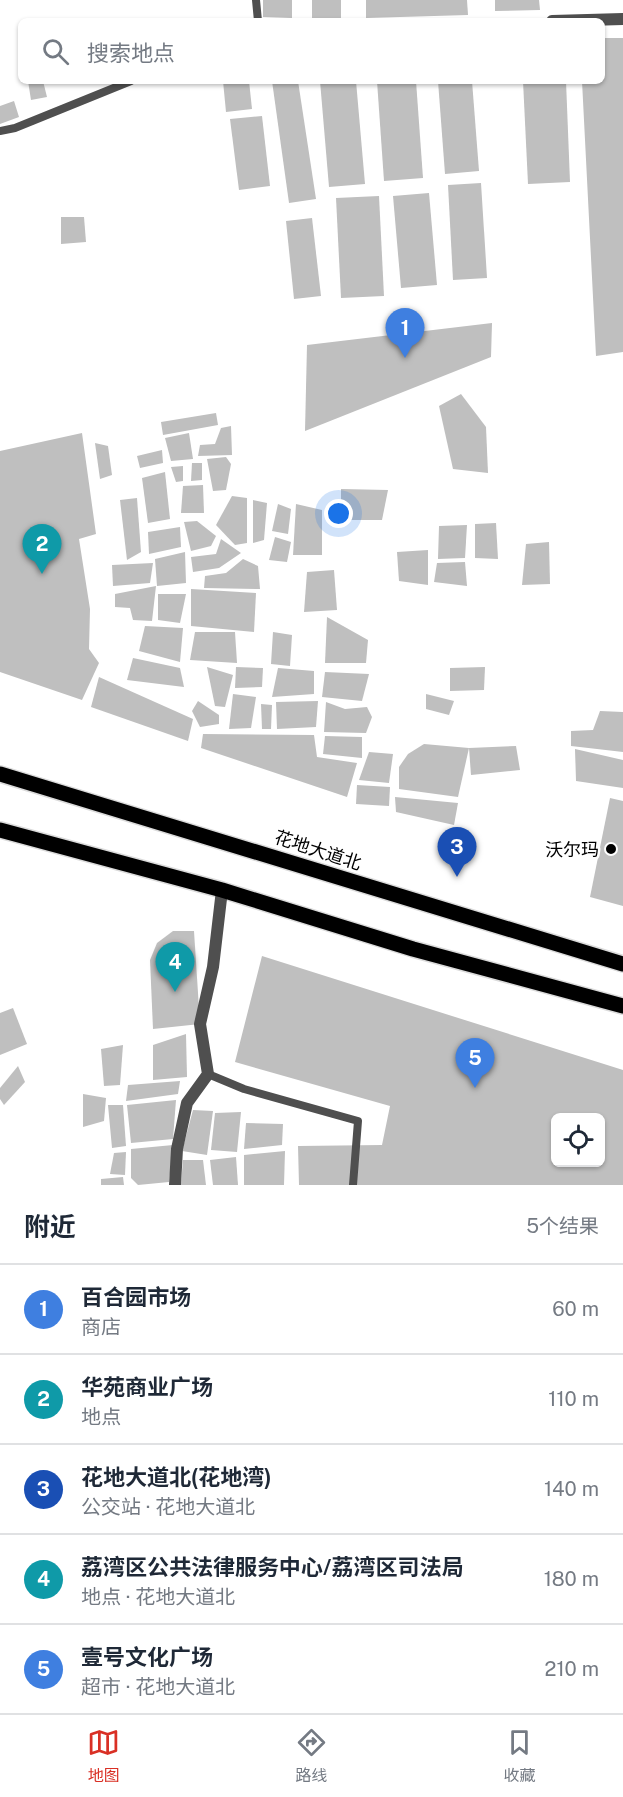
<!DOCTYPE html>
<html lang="zh">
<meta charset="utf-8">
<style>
:root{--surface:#fff;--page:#f6f6f7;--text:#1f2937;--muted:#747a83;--line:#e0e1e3;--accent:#d93025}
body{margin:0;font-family:"Public Sans","Noto Sans SC",sans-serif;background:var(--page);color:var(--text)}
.controls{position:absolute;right:18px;bottom:18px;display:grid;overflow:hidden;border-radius:9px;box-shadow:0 2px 4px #0004}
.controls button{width:54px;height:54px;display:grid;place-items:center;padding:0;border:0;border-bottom:2px solid var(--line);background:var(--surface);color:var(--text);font:30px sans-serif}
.you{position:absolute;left:339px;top:514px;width:21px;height:21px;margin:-15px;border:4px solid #fff;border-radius:50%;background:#1a73e8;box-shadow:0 0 0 9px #1a73e833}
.badge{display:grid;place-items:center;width:39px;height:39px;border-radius:50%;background:var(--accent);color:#fff;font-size:20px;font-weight:700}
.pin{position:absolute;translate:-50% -50px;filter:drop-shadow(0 2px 3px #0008)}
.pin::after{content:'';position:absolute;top:32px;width:21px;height:18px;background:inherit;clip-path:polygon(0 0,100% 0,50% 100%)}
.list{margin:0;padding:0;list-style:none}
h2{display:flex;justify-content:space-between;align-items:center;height:78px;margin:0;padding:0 24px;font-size:26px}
h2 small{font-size:20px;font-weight:400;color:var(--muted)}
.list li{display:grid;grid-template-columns:39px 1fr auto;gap:18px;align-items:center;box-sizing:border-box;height:90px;padding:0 24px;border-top:2px solid var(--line)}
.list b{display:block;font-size:22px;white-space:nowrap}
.list p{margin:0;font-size:20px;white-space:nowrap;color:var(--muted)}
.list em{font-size:20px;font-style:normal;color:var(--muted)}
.icon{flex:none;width:33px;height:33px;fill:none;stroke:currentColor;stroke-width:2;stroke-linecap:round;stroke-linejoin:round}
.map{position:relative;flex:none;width:623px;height:1185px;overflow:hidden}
.search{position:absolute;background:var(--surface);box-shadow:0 2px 4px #0004;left:18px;right:18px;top:18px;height:66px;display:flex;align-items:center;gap:15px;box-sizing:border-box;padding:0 21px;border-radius:9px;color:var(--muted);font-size:22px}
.sheet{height:528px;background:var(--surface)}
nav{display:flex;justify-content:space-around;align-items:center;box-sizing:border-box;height:84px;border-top:2px solid var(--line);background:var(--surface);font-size:16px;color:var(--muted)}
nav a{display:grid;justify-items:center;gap:3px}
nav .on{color:var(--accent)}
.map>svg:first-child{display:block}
.building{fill:#bfbfbf;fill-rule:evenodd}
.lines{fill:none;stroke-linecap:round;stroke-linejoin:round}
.primary-casing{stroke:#dbdbdb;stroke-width:18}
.service{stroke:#4f4f4f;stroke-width:8}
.minor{stroke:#4f4f4f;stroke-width:12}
.primary{stroke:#000;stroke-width:15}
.poi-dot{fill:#000;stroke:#fff;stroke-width:2}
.labels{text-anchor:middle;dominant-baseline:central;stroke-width:5;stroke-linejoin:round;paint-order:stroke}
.poi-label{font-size:18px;fill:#000;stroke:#fff;text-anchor:end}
.street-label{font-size:18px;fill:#000;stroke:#fff}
</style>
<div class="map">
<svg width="623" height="1185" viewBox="0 0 623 1185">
<rect width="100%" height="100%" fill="#fff"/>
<g class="building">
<polygon points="263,0 292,0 292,18 263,17"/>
<polygon points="312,0 341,0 341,19 312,18"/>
<polygon points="366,0 467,0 468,15 366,18"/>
<polygon points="495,0 539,0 540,10 495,11"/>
<polygon points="602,38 623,38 623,352 596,356 582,81 602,81"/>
<polygon points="28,81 43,81 47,97 31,100"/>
<polygon points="223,81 249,81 252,109 226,112"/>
<polygon points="272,81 298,81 316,199 289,203"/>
<polygon points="320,81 356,81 365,184 329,187"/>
<polygon points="377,81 416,81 423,178 384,181"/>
<polygon points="438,81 472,81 479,171 445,174"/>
<polygon points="523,81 566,81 570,182 528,184"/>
<polygon points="14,101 19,117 0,124 0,106"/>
<polygon points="262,116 270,186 239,190 230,119"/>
<polygon points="481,183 487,278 453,280 448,185"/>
<polygon points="429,193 437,285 401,288 393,196"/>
<polygon points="379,196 384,296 341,298 336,198"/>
<polygon points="61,217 84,217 86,242 61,244"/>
<polygon points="312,218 321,296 294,299 286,221"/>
<polygon points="492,323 491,357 305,431 307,345"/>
<polygon points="461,394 486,427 488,473 453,469 439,406"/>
<polygon points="216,413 218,425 163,435 161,422"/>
<polygon points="231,426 232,455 198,456 200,445 215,444 221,428"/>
<polygon points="82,433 96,534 79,539 90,609 89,649 99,663 82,700 0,672 0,451"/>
<polygon points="189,433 193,459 171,461 165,438"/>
<polygon points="95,443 108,446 112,475 100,479"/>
<polygon points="162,450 163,463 140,468 137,456"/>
<polygon points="226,457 231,464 226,490 213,491 207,459"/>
<polygon points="192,463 202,463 202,480 191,481"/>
<polygon points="183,466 183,481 176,482 171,467"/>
<polygon points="165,472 170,519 148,523 142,478"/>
<polygon points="203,485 204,513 181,513 183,486"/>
<polygon points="341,489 388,490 382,520 341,520"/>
<polygon points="232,496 247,498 247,543 235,545 216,525"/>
<polygon points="137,498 141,552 127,560 120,500"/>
<polygon points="253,500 267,503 264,540 253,543"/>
<polygon points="278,504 291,509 288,534 272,531"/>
<polygon points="296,504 322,510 322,555 293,555"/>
<polygon points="197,521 216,536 211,546 191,551 184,522"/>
<polygon points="496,523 498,559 475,558 475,524"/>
<polygon points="467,525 465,558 438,559 439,526"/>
<polygon points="180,527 181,547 149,554 148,532"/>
<polygon points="275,537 291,542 287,562 269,560"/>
<polygon points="221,539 241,553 219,568 193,572 191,557 216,554"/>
<polygon points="549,542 550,584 522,585 526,544"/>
<polygon points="428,550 428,585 399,581 397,552"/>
<polygon points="185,552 186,583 157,586 155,559"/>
<polygon points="243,559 258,566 260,589 204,588 205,576 226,573"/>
<polygon points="465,562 467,586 434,582 437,563"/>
<polygon points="153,563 150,583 113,586 112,565"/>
<polygon points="334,570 337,610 304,612 307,572"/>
<polygon points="156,586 152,621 133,620 130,608 115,607 115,594"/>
<polygon points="191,589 256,593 254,632 191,626"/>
<polygon points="158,594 186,594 180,623 158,620"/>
<polygon points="327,617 368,640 366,663 325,663"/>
<polygon points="145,626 183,628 180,662 139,651"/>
<polygon points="195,632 235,632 237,663 190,660"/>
<polygon points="273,632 292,635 290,666 271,664"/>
<polygon points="133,658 180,668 184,687 127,680"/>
<polygon points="207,667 233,675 225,707 215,706"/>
<polygon points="236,667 263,668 262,687 235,688"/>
<polygon points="485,667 484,690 450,691 450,668"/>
<polygon points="278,668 314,671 314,694 272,697"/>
<polygon points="325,672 369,674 362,701 322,697"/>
<polygon points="99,677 193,719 188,741 91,707"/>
<polygon points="233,694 256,697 251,728 229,729"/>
<polygon points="426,694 454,701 449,715 426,709"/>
<polygon points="198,701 219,715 219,724 200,727 192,711"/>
<polygon points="318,701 316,727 277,729 276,702"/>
<polygon points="326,702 345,709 367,707 372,717 366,733 324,732"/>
<polygon points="261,704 272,705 271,729 262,729"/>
<polygon points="600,711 623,712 623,752 571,746 571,731 593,730"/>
<polygon points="203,734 314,735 317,757 357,763 347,797 201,748"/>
<polygon points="325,736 362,737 362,758 323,754"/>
<polygon points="424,744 469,748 458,797 399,789 399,767 408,754"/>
<polygon points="516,746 520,770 471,775 469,748"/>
<polygon points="575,749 623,760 623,788 576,781"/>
<polygon points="369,752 393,754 389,783 359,780"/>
<polygon points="357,785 390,787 389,806 356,804"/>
<polygon points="395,797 458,803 454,825 396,812"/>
<polygon points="610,798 623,801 623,906 590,897"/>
<polygon points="173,931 194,931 200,1024 153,1029 150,960 157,943"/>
<path d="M 262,956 L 623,1070 L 623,1185 L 299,1185 L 298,1146 L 382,1145 L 390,1106 L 235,1062 ZM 556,1118 L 600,1118 L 600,1162 L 556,1162 Z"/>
<polygon points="13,1008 27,1044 0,1055 0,1013"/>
<polygon points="186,1034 187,1077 153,1080 153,1045"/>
<polygon points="123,1045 120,1085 104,1086 101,1049"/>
<polygon points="18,1066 25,1082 4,1105 0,1099 0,1088"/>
<polygon points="180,1081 178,1094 126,1101 128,1085"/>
<polygon points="83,1094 106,1098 104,1121 83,1127"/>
<polygon points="176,1100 173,1139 131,1143 127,1105"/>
<polygon points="108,1105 123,1105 126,1146 112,1148"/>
<polygon points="193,1110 213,1111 207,1155 182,1151"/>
<polygon points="241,1112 237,1152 211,1150 215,1113"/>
<polygon points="246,1123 283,1124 282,1145 244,1149"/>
<polygon points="173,1145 169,1182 138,1185 131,1178 131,1149"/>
<polygon points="285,1151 284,1185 244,1185 244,1155"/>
<polygon points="126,1152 125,1175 110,1174 114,1153"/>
<polygon points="236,1157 238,1185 213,1185 210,1160"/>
<polygon points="183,1160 203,1160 206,1185 181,1185"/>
<polygon points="123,1177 124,1185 101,1185 101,1179"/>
</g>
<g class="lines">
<g class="primary-casing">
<g id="primary">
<polyline points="0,774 623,964"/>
<polyline points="0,830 222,890 413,949 623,1006"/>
</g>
</g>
<g class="service">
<polyline points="256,0 258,21"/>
<polyline points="0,131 15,128 131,81"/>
<polyline points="208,1074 244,1089 358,1121 353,1185"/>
</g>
<g class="minor">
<polyline points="552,21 623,19"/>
<polyline points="175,1185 177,1149 187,1103 208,1074 200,1024 213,967 222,890"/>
</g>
<use href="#primary" class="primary"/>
</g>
<circle class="poi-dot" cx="611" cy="849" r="6"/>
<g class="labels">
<g class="poi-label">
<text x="599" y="849">沃尔玛</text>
</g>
<g class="street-label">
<text transform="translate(318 850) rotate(18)">花地大道北</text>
</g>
</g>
</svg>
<div class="controls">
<button><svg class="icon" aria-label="locate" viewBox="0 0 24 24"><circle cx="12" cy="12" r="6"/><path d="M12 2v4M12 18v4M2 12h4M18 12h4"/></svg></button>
</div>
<div class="you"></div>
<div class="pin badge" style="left:405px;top:358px;background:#3f7fe0">1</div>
<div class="pin badge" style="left:42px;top:574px;background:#0f9aa8">2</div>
<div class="pin badge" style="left:457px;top:877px;background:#1a4fb4">3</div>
<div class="pin badge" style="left:175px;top:992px;background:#0f9aa8">4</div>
<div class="pin badge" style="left:475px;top:1088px;background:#3f7fe0">5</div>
<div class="search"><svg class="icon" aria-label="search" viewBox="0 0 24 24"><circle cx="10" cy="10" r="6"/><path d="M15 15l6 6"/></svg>搜索地点</div>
</div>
<section class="sheet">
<h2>附近<small>5个结果</small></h2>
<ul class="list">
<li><span class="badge" style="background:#3f7fe0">1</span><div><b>百合园市场</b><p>商店</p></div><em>60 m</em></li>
<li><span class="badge" style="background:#0f9aa8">2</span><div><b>华苑商业广场</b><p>地点</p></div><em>110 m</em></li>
<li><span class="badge" style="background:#1a4fb4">3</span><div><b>花地大道北(花地湾)</b><p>公交站 · 花地大道北</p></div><em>140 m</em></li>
<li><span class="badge" style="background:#0f9aa8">4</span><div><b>荔湾区公共法律服务中心/荔湾区司法局</b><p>地点 · 花地大道北</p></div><em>180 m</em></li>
<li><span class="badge" style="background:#3f7fe0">5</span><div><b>壹号文化广场</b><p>超市 · 花地大道北</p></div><em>210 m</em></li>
</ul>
</section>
<nav>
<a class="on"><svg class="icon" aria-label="map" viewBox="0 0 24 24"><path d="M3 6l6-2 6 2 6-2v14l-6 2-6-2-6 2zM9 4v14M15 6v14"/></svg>地图</a>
<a><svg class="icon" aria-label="directions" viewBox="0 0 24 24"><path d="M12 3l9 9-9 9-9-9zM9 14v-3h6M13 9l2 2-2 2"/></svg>路线</a>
<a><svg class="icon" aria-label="saved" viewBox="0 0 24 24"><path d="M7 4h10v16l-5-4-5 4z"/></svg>收藏</a>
</nav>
